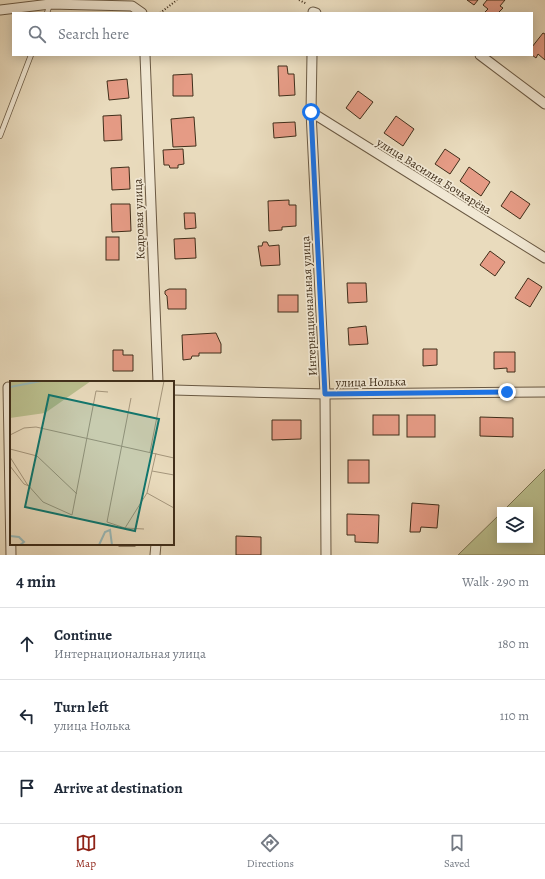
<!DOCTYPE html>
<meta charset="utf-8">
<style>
:root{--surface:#fff;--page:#f6f6f7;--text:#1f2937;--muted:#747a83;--line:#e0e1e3;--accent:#8f2418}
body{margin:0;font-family:Alegreya,serif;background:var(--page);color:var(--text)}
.controls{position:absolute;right:12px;bottom:12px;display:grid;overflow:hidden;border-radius:0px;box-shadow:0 2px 10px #0003}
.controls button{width:36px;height:36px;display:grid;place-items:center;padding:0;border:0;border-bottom:1px solid var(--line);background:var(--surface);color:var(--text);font:20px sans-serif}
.stop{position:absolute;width:12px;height:12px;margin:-9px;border:3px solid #1a73e8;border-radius:50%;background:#fff}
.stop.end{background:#1a73e8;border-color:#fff;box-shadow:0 1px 4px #0008}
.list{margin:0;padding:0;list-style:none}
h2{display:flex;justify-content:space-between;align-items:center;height:52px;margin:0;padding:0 16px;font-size:17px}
h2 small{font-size:13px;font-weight:400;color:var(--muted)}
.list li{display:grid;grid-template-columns:26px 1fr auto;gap:12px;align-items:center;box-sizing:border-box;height:72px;padding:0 16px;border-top:1px solid var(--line)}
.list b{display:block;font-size:15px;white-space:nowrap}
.list p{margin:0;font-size:13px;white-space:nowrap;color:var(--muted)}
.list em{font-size:13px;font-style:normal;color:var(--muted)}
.icon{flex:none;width:22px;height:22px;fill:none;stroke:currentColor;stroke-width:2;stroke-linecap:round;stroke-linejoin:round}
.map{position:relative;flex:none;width:545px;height:555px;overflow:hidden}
.search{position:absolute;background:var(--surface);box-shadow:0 2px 10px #0003;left:12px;right:12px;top:12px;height:44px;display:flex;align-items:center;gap:10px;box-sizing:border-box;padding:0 14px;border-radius:0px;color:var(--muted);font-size:15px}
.sheet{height:268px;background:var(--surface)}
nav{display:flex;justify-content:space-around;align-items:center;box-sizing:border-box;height:56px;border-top:1px solid var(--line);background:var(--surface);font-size:11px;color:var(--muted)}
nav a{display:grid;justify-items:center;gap:2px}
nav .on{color:var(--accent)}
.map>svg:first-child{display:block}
.green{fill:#babf8e;stroke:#7d7654}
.building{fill:#e59b85;stroke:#402e1a}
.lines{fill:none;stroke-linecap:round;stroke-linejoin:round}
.lane-casing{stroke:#6a5943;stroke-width:6}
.street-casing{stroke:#6a5943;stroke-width:11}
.path{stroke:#402e1a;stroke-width:2;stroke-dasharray:1 2;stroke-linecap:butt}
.lane{stroke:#f1e8d4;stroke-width:4.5}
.street{stroke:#f1e8d4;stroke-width:9}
.route{stroke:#1a73e8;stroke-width:5}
.labels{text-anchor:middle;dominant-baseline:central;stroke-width:3.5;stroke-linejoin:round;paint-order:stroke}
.street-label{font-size:12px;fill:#402e1a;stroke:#f1e8d4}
.inset-river{fill:none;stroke:#99b9b8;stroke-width:2}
.inset-road{fill:none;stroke:#a5967c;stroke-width:1}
.view{fill:#0f766e;fill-opacity:0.15;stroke:#0f766e;stroke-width:2}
.inset-edge{fill:none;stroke:#402e1a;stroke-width:2}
</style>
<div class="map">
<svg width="545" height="555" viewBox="0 0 545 555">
<rect width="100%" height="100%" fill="#e9dbbd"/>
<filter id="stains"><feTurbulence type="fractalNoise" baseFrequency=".005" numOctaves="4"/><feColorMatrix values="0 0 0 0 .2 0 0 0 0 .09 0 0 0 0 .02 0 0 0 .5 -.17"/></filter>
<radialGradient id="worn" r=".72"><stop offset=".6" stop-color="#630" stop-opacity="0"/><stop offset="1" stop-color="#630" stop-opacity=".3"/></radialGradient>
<polygon class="green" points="545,469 545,555 458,555 500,514 500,540 530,540 530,510 504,510"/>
<g class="building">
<polygon points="467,0 478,0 474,5"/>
<polygon points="487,0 505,0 500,6 503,8 498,13 484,13 488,9 483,5"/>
<polygon points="543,33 545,34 545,60 538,54 536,58 532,55 532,47"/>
<polygon points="278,66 287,66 288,74 294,74 295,95 279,96"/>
<polygon points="192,74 193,96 173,96 173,75"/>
<polygon points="127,79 129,98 109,100 107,81"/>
<polygon points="358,91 373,102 360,119 346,108"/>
<polygon points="121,115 122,140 104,141 103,116"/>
<polygon points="396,116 414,129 403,146 384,133"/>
<polygon points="194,117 196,146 173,147 171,119"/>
<polygon points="295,122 296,136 274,138 273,123"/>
<polygon points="183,149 184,164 178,165 178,168 170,168 169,165 164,165 163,150"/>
<polygon points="445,149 460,159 450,174 435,164"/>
<polygon points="129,167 130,189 112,190 111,168"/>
<polygon points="469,167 490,182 481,196 460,181"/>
<polygon points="511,191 530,204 520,219 501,206"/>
<polygon points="289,200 289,205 296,205 296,226 282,227 282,230 269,231 268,201"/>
<polygon points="111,204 130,204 131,231 112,232"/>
<polygon points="184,213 195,213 196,228 185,229"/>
<rect x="106" y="237" width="13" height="23"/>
<polygon points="195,238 196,258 175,259 174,239"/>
<polygon points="263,242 267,242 269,246 279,245 280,265 261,266 258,246 262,246"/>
<polygon points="490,251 505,262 495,276 480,265"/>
<polygon points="528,278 542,287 530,307 515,298"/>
<polygon points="347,283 366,283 367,302 348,303"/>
<polygon points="169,289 186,289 186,309 168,309 167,296 165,294 165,291"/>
<rect x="278" y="295" width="20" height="17"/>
<polygon points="366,326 368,344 349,345 348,328"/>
<polygon points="216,333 221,344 221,353 199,353 199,356 192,356 191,359 183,360 182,335"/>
<polygon points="423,349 437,349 437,365 423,366"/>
<polygon points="113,350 123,350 123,355 133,355 133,371 113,371"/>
<polygon points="494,352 515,352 515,372 507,372 507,368 494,369"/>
<rect x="373" y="415" width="26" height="20"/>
<rect x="407" y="415" width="28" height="22"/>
<polygon points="480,417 513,418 513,437 480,436"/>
<polygon points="272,420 301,420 301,439 272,440"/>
<rect x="348" y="460" width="21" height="23"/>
<polygon points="412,503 439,505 437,528 421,527 420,532 410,532"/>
<polygon points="347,514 379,515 378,543 355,542 355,535 347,535"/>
<polygon points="236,536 261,537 261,555 236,555"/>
<rect x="119" y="544" width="16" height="2"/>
</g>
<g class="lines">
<g class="lane-casing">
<g id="lane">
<polyline points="47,13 50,4"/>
<polyline points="0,136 31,55"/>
</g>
</g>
<g class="street-casing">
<g id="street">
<polyline points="0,10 50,4 132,6 142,13"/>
<polyline points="313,13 313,12 316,13"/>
<polyline points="145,55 158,382"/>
<polyline points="312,55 311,112 325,394 326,555"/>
<polyline points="480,55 545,104"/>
<polyline points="311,112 545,258"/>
<polyline points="8,387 11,555"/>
<polyline points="173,390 325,394 545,392"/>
<polyline points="155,555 156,544"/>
</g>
</g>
<g class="path">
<polyline points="299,0 307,4"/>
<polyline points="160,13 177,0"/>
</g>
<use href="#lane" class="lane"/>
<use href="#street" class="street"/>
</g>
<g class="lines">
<polyline class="route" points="311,112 325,394 507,392"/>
</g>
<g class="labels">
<g class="street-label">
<text transform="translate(434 176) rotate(32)">улица Василия Бочкарёва</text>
<text transform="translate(139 219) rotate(-92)">Кедровая улица</text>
<text transform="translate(309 306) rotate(-93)">Интернациональная улица</text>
<text transform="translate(371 382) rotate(-1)">улица Нолька</text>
</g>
</g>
<g transform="translate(10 381)">
<rect width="164" height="164" fill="#e9dbbd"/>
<path d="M 0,0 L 81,0 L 35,32 L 0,37 Z" fill="#babf8e"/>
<path class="inset-river" d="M 0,6 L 31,0M 0,155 L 9,156 L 14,161 L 10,164M 89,164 L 95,151 L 100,149 L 102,164"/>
<path class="inset-road" d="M 121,17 L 97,141 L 115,147 L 134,148M 0,54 L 14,47 L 26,46 L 164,77M 0,68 L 27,75 L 67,113M 140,71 L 154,0M 0,76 L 17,103 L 33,121 L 62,134 L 86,10 L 98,11M 0,85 L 14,103 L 19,105M 142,90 L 164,94M 137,112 L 164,127M 115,147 L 137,112 L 146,72"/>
<path class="view" d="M 39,14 L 149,38 L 125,150 L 15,126 Z"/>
<rect width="164" height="164" class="inset-edge"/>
</g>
<rect width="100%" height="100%" filter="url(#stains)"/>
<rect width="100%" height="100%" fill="url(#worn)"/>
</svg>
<div class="controls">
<button><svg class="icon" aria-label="layers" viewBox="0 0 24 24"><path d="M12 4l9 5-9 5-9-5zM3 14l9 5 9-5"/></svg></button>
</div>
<div class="stop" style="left:311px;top:112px"></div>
<div class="stop end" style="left:507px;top:392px"></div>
<div class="search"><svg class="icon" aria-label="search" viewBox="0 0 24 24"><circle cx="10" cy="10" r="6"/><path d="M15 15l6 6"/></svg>Search here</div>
</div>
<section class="sheet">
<h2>4 min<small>Walk · 290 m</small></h2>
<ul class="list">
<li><svg class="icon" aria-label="ahead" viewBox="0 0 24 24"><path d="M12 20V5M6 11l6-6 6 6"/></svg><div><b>Continue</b><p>Интернациональная улица</p></div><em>180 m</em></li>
<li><svg class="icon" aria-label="left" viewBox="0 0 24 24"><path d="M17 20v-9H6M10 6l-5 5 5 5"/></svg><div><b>Turn left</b><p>улица Нолька</p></div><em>110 m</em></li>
<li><svg class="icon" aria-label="arrive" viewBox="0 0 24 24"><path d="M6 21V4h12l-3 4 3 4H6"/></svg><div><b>Arrive at destination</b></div></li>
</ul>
</section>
<nav>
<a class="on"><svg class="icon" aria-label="map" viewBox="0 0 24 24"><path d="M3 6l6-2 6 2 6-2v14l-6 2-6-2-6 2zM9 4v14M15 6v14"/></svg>Map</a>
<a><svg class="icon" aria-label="directions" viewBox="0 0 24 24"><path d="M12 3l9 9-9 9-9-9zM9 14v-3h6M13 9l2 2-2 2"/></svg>Directions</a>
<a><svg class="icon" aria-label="saved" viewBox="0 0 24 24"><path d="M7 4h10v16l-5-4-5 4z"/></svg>Saved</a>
</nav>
